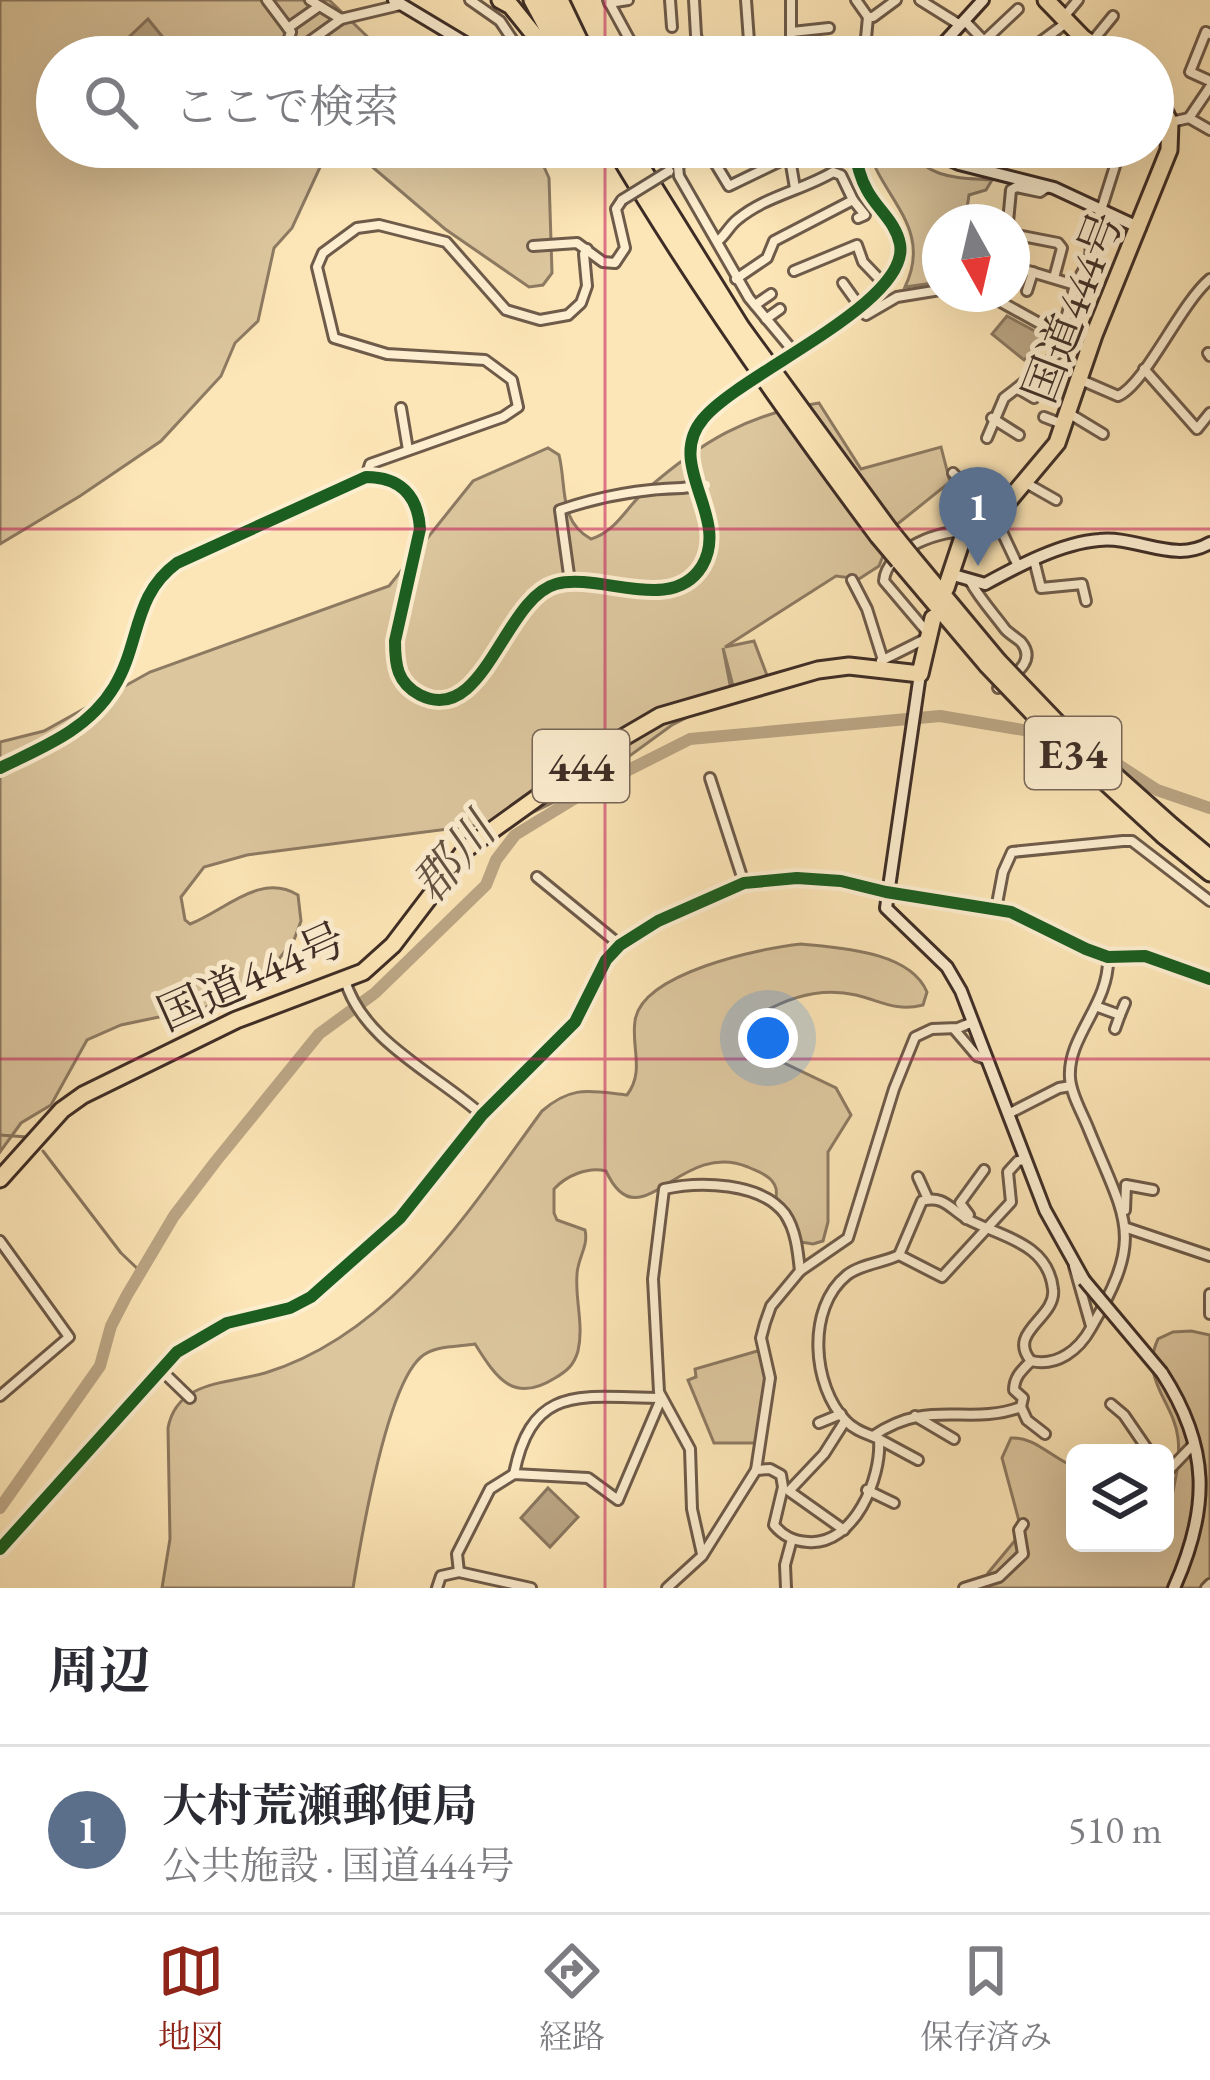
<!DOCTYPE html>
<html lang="ja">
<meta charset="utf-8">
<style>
:root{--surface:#fff;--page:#f7f7f7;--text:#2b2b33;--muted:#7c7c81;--line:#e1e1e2;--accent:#8f2418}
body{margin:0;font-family:"EB Garamond","Noto Serif JP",serif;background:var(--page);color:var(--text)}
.controls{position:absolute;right:36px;bottom:36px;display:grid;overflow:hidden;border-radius:18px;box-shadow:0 12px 48px #0002}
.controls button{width:108px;height:108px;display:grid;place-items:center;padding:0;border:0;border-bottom:3px solid var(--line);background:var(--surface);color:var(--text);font:60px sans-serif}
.compass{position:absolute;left:922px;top:204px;width:108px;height:108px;border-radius:50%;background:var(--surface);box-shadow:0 12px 48px #0002;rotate:172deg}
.you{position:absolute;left:768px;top:1038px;width:42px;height:42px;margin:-30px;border:9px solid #fff;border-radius:50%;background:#1a73e8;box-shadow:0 0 0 18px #1a73e833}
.badge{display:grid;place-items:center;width:78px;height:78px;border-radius:50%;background:var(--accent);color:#fff;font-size:39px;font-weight:700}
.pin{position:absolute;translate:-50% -99px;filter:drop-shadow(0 3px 6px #0008)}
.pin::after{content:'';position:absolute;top:63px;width:42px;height:36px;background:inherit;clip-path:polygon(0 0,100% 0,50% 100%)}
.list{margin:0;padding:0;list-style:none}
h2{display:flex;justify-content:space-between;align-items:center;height:156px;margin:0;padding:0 48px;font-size:51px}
h2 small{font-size:39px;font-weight:400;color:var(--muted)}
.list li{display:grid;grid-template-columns:78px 1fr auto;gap:36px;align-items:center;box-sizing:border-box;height:168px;padding:0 48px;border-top:3px solid var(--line)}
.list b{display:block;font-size:45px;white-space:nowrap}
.list p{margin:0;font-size:39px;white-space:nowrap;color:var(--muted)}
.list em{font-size:39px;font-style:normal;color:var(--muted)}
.icon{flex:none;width:66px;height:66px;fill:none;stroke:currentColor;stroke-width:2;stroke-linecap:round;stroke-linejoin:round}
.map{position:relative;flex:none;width:1210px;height:1588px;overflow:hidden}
.search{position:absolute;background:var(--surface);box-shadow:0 12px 48px #0002;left:36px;right:36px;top:36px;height:132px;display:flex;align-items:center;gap:30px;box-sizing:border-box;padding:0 42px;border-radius:66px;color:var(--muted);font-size:45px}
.sheet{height:324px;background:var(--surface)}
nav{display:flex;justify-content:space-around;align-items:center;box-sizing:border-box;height:168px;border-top:3px solid var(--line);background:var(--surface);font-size:33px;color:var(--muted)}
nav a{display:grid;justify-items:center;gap:6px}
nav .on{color:var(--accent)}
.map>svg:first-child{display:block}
.green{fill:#dcc69e;stroke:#8d7a62;stroke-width:3}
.water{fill:#bba685;stroke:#89765f;stroke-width:3}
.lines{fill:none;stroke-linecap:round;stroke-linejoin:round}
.stream{stroke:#89765f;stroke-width:3}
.river{stroke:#bba685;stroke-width:12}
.street-casing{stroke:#6e5b4a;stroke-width:14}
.secondary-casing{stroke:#3e2d26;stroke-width:16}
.highway-casing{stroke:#3e2d26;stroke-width:21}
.street{stroke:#fdeed0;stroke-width:8}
.secondary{stroke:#fdeed0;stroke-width:10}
.highway{stroke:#fce5b6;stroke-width:15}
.street-bridge-casing{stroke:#6e5b4a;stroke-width:14;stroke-linecap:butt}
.secondary-bridge-casing{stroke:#3e2d26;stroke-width:16;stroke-linecap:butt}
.highway-bridge-casing{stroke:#3e2d26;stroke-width:21;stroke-linecap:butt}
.street-bridge{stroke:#fdeed0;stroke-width:8}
.secondary-bridge{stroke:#fdeed0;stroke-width:10}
.highway-bridge{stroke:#fce5b6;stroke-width:15}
.cycleway-casing{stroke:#fdeed0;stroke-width:20}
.cycleway{stroke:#1b5e20;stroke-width:12}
.grid{fill:none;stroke:#c2185b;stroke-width:3;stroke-opacity:0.55}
.labels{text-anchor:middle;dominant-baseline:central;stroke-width:10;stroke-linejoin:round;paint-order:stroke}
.shield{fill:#fdeed0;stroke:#776759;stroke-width:3}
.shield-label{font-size:42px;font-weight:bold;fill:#3e2d26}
.street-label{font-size:45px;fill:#3e2d26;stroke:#fdeed0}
.water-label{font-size:48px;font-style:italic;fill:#645142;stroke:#fdeed0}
</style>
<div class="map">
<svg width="1210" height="1588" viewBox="0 0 1210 1588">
<rect width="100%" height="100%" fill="#fce5b6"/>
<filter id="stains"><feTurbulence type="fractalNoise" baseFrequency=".00167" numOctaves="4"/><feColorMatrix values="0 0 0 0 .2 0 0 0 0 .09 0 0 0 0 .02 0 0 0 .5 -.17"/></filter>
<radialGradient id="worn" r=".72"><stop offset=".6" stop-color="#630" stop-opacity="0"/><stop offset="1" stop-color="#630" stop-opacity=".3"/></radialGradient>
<g class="green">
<polygon points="0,0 329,0 372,41 411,57 57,57 57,147 333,147 327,152 292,228 274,248 258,321 235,343 221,376 161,441 80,496 0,544"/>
<polygon points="349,147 535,147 549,178 552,273 543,285 529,287 445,229"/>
<path d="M 867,147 L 902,147 C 934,179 949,177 992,180 L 986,190 L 969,195 L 965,222 L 940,222 L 940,282 L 905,287 C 933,228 884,201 867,147 Z"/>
<path d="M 819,403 L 861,469 L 941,447 L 950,482 L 895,526 L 879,566 L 859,579 L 836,576 L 725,647 L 754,641 L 768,678 L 733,686 L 723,648 L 732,695 L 672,725 L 591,784 L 517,820 L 247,855 L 204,867 L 181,897 L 185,920 L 190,924 C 226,910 260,872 298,895 L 301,921 L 294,940 L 263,979 L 216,1005 L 121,1025 L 87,1040 L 51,1105 L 21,1123 L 0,1152 L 0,742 L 44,731 L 150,672 L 389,586 L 473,481 L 548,448 L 559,455 C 567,487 558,521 591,539 C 616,532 627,506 646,490 C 701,442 747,414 819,403 Z"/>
<path d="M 801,944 C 840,948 910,951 927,992 L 923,1005 C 896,1012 881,1001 856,995 C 822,987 789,997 760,1014 L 755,1031 L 759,1051 L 836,1088 L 851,1115 L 828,1152 L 828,1222 L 823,1241 L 813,1244 L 794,1241 C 788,1230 780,1220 777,1207 C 774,1197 780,1190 772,1181 C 767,1174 756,1171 748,1167 C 679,1138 640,1245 606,1171 C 588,1166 566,1176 554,1189 L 554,1213 L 557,1220 L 585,1230 C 589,1246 577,1259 577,1275 C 575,1300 584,1325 578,1351 C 574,1365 567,1371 555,1378 C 514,1404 497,1379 475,1344 C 458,1347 435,1345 421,1357 C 386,1387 361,1539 353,1588 L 162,1588 L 170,1539 L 168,1428 C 177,1380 228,1384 265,1373 C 392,1334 468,1212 542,1111 C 572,1085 589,1091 627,1095 C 645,1071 631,1048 635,1021 C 641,973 761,948 801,944 Z"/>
<path d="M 1191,1331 L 1210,1335 L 1210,1588 L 985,1588 L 988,1573 L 1022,1532 L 1002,1458 L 1011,1438 C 1034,1436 1053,1459 1075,1467 L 1075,1543 L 1165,1543 C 1165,1508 1182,1475 1178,1438 C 1174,1402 1139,1379 1158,1339 L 1173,1332 Z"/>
<polygon points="761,1350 767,1378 756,1443 714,1443 688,1380 696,1377 695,1369"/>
</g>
<g class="water">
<polygon points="148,19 179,57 108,57"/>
<polygon points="1007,316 1044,336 1024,360 992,334"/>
<polygon points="548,1488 578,1517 550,1547 521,1518"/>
</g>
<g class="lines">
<g class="stream">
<polyline points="0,1135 27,1137"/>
<polyline points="43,1151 121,1253 141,1272"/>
</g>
<g class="river">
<polyline points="1094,749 1157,790 1210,808"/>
<polyline points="0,1508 100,1366 111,1326 127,1295 174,1216 216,1161 319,1034 375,993 486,885 496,860 515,835 587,791 690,739 940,716 1053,735"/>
</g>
<g class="street-casing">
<g id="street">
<polyline points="267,0 291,32 288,41 294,51"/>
<polyline points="310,0 341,19"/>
<polyline points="470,0 500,21 524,57"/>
<polyline points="608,0 639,57"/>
<polyline points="670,0 672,27"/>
<polyline points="694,0 696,35 702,56"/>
<polyline points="746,0 749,41 768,52 786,53 791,43 791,0"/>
<polyline points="856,0 868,17 873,17 896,0"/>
<polyline points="920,0 960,25"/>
<polyline points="609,3 628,0"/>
<polyline points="1063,18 1078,0"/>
<polyline points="964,20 984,41 1018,9"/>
<polyline points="288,28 318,7"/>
<polyline points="792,32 829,28"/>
<polyline points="1210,34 1206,32 1190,72 1210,81"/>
<polyline points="1049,37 1057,52 1050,57"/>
<polyline points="866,38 868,17"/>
<polyline points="984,41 1003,57"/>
<polyline points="1091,43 1113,16"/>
<polyline points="288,57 341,19 400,5"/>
<polyline points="1020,57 1066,23"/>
<polyline points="1189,118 1210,87"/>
<polyline points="1171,122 1189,118 1210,130"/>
<polyline points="698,147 678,166 679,176 749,298 794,352"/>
<polyline points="704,147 712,158 731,147"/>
<polyline points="788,147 795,188"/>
<polyline points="712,158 729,186 789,157"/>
<polyline points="853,200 865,215 858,218"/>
<polyline points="1008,222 1011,190 1016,187 1040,192 1046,188"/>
<polyline points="1012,234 1058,243 1062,248 1054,278"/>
<path d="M 719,240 C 726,234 730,225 738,219 C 766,196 803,190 833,172 L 841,175 L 853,200 L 774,241 L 767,258 L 736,279"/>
<polyline points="533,246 577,243 603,262 615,263 625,248 616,209 622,200"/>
<polyline points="1012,266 1075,285"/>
<polyline points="794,271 857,245 863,262 886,286"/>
<polyline points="843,283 866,315 897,297 940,290"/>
<polyline points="1027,291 1033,272"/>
<polyline points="975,294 992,297 1086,349"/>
<polyline points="755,305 771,294"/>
<polyline points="766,319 780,309"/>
<polyline points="1093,335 1073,333 1065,322 1075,285 1090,259 1091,242 1121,147"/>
<polyline points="1208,353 1210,356"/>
<polyline points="1144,369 1197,429 1210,413"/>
<path d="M 1081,380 L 1118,396 C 1145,385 1180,304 1210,279"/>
<polyline points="1017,388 1073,340"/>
<polyline points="401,408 408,450"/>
<polyline points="1070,414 1103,434"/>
<polyline points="1044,417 1065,425"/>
<polyline points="992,418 1019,435"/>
<polyline points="987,438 1004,398 1017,388 1034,398"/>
<polyline points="953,473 995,517 1018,566"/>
<polyline points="366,477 370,464 503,417 518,407 512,380 485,360 387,354 334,338 317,267 323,253 357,228 379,225 446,242 506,310 540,320 568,315 581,303 587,286 584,254 587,249"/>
<polyline points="1026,483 1056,500"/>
<polyline points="1034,560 1041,588 1082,584 1086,601"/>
<polyline points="852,580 867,609 883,660"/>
<path d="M 970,581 C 980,599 994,614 1005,629 C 1007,632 1019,640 1021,642 C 1038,662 1012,676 998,688"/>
<path d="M 570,582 L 560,510 C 601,496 639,489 682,488"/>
<path d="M 928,633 L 884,581 C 886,549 943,528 970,532"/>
<polyline points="881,661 927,638"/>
<polyline points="710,778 744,883"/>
<polyline points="537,877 620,945"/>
<polyline points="996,909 1003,872 1012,852 1123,841 1132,841 1210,901"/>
<path d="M 345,980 C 362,1041 438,1075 482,1115"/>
<polyline points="1098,1007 1120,1015 1115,1029"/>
<polyline points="1120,1015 1125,1003"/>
<polyline points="954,1029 977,1056 986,1059"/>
<polyline points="1008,1114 1059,1088 1071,1086"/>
<polyline points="918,1177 928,1199"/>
<polyline points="1125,1210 1126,1185 1153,1190"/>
<polyline points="966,1219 969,1215 960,1203 984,1170"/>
<polyline points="1127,1228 1210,1256"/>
<polyline points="0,1241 69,1337 0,1396"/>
<polyline points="899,1255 942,1277 1011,1202 1008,1172 1018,1161 1024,1160"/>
<polyline points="1074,1266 1091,1326"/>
<polyline points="1210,1294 1210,1314"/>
<polyline points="161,1370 190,1398"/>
<polyline points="1111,1404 1124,1415 1150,1453"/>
<polyline points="1021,1407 1027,1420 1045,1434"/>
<polyline points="915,1416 954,1439"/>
<polyline points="819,1423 841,1414"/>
<path d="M 873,1436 C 930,1397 967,1427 1021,1407 L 1023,1398 L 1014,1390 C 1014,1377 1022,1370 1031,1361 C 1057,1367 1079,1350 1091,1328 C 1145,1235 1127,1223 1089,1130 C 1083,1114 1071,1095 1070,1078 C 1067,1036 1110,1004 1108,957"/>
<polyline points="879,1439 918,1460"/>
<polyline points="1165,1469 1170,1469 1193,1445"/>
<path d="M 756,1470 L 770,1469 L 781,1475 L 783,1487 L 774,1525 C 783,1536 793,1541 808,1542 C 854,1546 882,1478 879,1439 C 868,1434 855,1431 846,1421 C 812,1386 806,1308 847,1275 C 861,1264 883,1263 899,1255 L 922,1201 C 945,1194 952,1212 971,1221 C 1003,1237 1048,1244 1053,1289 C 1057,1318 1006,1332 1031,1361"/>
<path d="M 514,1474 C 532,1381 585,1398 661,1398"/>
<polyline points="867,1490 894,1503"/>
<polyline points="844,1530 789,1491 824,1454 845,1421"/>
<polyline points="0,1549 177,1352 227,1323 290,1308 311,1297 400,1218 482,1115 575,1022 606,960 620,945 658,921 744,883 797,878 841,881 886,892 1011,912 1086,949 1108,957 1145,956 1210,979"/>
<path d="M 702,1554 L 692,1509 L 690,1449 L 659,1392 L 653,1279 L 664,1189 C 699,1181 761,1182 785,1214 C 796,1230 798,1252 800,1271"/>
<polyline points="459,1572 457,1554 490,1489 514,1474 588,1478 618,1500 661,1399"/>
<polyline points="437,1588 441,1576 459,1572 531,1588"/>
<polyline points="667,1588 702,1556 756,1470 770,1378 761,1338 765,1323 771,1306 800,1271 848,1238 894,1089 915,1037 932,1029 958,1028 973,1022"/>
<polyline points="786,1588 785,1565 792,1539"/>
<polyline points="964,1588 999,1577 1023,1554 1019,1530 1023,1524"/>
<polyline points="1206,1588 1210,1584"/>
</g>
</g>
<g class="secondary-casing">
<g id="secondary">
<polyline points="394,0 489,57"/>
<polyline points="931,57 983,0"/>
<polyline points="922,147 959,164 1054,188 1140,228"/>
<path d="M 788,356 C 824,331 922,285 896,231 C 889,216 875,206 867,192 C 859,178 857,163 854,147"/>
<path d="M 950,574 L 985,584 C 1018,566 1061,543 1099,540 C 1138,536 1174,564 1210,543"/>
<polyline points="920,674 886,908 947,967 961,991 1045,1210 1084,1280"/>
<path d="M 0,768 C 43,747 88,730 114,687 C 141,643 132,596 177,563 L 366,477 C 400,477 418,495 420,529 L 395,641 C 395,661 395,678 413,690 C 483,737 502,596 559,584 C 602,574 668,613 700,569 C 734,522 665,468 701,420 C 710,408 725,400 737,392"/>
<path d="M 1162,1373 C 1210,1447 1210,1508 1174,1588"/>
</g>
</g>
<g class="highway-casing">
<g id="highway">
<polyline points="500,0 511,6 552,57"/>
<polyline points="532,0 561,54"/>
<polyline points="546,0 577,57"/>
<polyline points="560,0 582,46"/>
<polyline points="1046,0 1083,38 1110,57"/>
<path d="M 614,147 C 694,282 784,410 878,536"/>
<polyline points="629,147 741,327 888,528"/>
<polyline points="909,554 998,661"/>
<polyline points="899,561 987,665"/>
<polyline points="946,588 962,540 995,517 1057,443 1094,335 1169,150 1170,123 1153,89"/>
<polyline points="1173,827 1210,858"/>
<polyline points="1164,836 1210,873"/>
<polyline points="0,1179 62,1110 83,1095 236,1020 363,972 393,945 466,849 612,744 660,716 818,670 849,666 920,674 933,618"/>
</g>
</g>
<use href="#street" class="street"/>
<use href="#secondary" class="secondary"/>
<use href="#highway" class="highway"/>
<g class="street-bridge-casing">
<g id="street-bridge">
<polyline points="622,200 669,171"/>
<polyline points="682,488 706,485"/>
</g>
</g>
<g class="secondary-bridge-casing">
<g id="secondary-bridge">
<polyline points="737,392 788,356"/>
<polyline points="1084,1280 1162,1373"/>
</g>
</g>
<g class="highway-bridge-casing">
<g id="highway-bridge">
<polyline points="888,528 909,554"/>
<polyline points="878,536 899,561"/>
<polyline points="998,661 1063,729 1173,827"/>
<polyline points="987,665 1050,731 1164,836"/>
</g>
</g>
<use href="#street-bridge" class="street-bridge"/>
<use href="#secondary-bridge" class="secondary-bridge"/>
<use href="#highway-bridge" class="highway-bridge"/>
<g class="cycleway-casing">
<g id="cycleway">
<path d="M 0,768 C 43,747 88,730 114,687 C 141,643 132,596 177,563 L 366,477 C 400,477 418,495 420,529 L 395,641 C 395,665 397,683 420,695 C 484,727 504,598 556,584 C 600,572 672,615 702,566 C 731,517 664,465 703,419 C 739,374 911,303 900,244 C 896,222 877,209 867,190 C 859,176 857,162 854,147"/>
<polyline points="0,1549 177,1352 227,1323 290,1308 311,1297 400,1218 482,1115 575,1022 606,960 620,945 658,921 744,883 797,878 841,881 886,892 1011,912 1086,949 1108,957 1145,956 1210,979"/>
</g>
</g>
<use href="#cycleway" class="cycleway"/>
</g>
<path class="grid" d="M 605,0 L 605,57M 605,147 L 605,1588M 0,529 L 1210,529M 0,1059 L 1210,1059"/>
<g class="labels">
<g class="shield">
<rect x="1025" y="717" width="96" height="72" rx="9"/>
<rect x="533" y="730" width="96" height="72" rx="9"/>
</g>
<g class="shield-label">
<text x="1073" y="753">E34</text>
<text x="581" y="766">444</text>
</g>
<g class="street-label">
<text transform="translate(1072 307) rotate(-69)">国道444号</text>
<text transform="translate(251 976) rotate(-24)">国道444号</text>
</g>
<g class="water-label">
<text transform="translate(453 857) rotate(-49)">郡川</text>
</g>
</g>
<rect width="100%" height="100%" filter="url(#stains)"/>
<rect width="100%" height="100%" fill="url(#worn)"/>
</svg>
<div class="controls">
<button><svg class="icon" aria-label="layers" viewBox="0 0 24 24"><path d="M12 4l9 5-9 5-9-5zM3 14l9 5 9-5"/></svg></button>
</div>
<svg class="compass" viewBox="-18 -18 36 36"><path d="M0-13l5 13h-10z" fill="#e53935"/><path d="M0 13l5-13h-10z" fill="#7c7c81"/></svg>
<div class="you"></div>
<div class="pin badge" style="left:978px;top:566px;background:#5c6f8a">1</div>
<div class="search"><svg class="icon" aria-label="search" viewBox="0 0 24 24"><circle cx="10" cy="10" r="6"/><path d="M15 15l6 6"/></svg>ここで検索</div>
</div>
<section class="sheet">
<h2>周辺<small></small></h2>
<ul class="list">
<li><span class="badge" style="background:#5c6f8a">1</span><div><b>大村荒瀬郵便局</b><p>公共施設 · 国道444号</p></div><em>510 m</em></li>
</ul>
</section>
<nav>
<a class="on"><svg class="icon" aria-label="map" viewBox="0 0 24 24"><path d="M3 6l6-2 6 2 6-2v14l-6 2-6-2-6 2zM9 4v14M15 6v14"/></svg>地図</a>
<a><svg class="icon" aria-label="directions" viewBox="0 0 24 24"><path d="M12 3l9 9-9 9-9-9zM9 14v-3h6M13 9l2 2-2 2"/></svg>経路</a>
<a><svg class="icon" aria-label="saved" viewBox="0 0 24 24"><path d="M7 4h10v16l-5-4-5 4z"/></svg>保存済み</a>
</nav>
